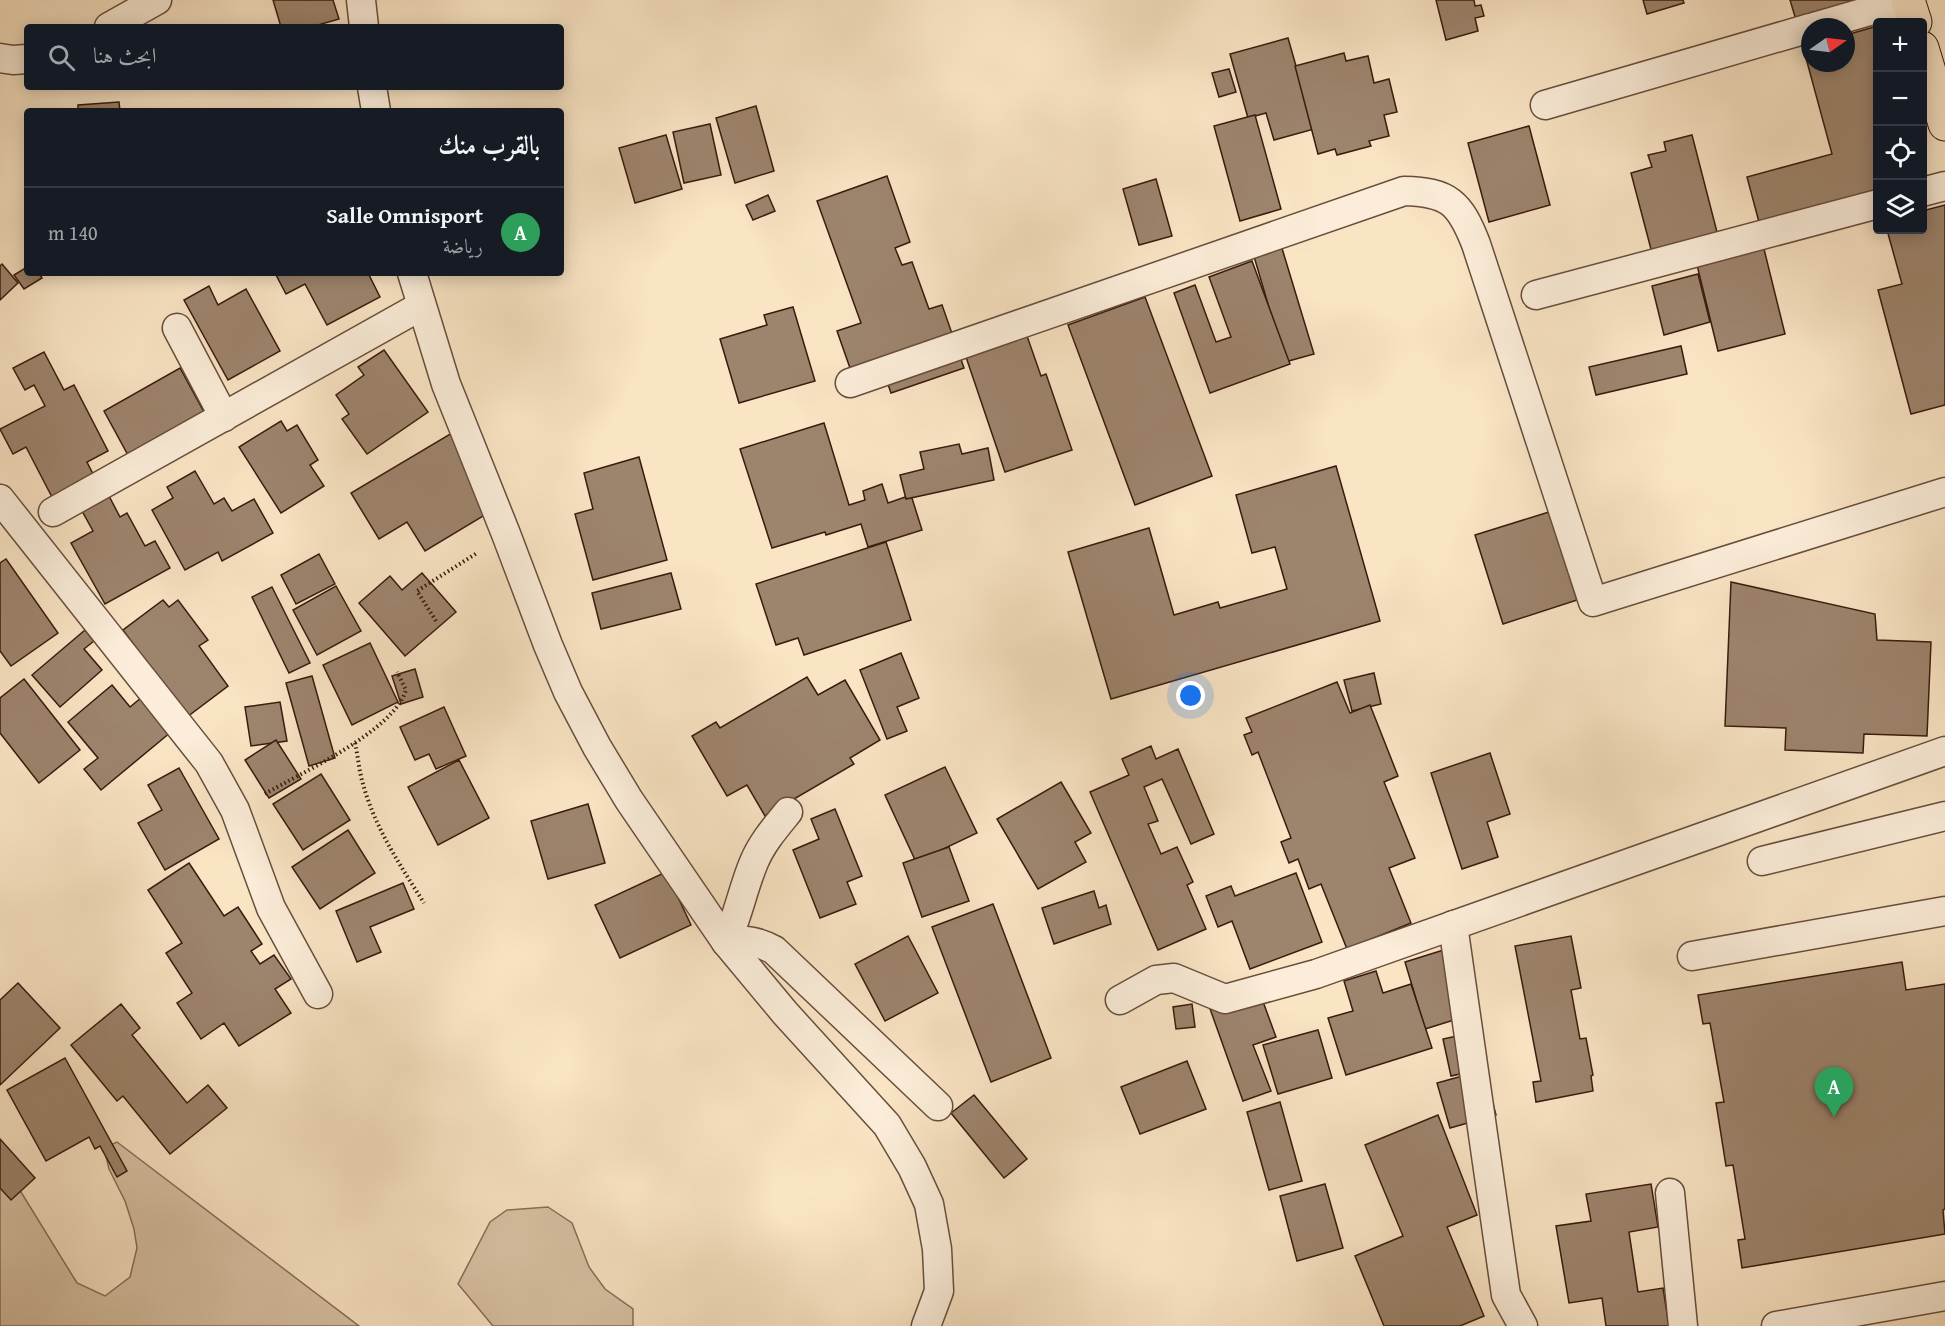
<!DOCTYPE html>
<html lang="ar">
<meta charset="utf-8">
<style>
:root{--surface:#171b24;--page:#20242c;--text:#f1f3f6;--muted:#9ea1a6;--line:#363941;--accent:#c59692}
body{margin:0;font-family:"Gentium Book Plus",Amiri,serif;background:var(--page);color:var(--text);direction:rtl}
.controls{position:absolute;right:18px;top:18px;display:grid;overflow:hidden;border-radius:6px;box-shadow:0 3px 15px #0003}
.controls button{width:54px;height:54px;display:grid;place-items:center;padding:0;border:0;border-bottom:2px solid var(--line);background:var(--surface);color:var(--text);font:30px sans-serif}
.compass{position:absolute;left:1801px;top:18px;width:54px;height:54px;border-radius:50%;background:var(--surface);box-shadow:0 3px 15px #0003;rotate:76deg}
.you{position:absolute;left:1191px;top:696px;width:21px;height:21px;margin:-15px;border:4px solid #fff;border-radius:50%;background:#1a73e8;box-shadow:0 0 0 9px #1a73e833}
.badge{display:grid;place-items:center;width:39px;height:39px;border-radius:50%;background:var(--accent);color:#fff;font-size:20px;font-weight:700}
.pin{position:absolute;translate:-50% -50px;filter:drop-shadow(0 2px 3px #0008)}
.pin::after{content:'';position:absolute;top:32px;width:21px;height:18px;background:inherit;clip-path:polygon(0 0,100% 0,50% 100%)}
.list{margin:0;padding:0;list-style:none}
h2{display:flex;justify-content:space-between;align-items:center;height:78px;margin:0;padding:0 24px;font-size:26px}
h2 small{font-size:20px;font-weight:400;color:var(--muted)}
.list li{display:grid;grid-template-columns:39px 1fr auto;gap:18px;align-items:center;box-sizing:border-box;height:90px;padding:0 24px;border-top:2px solid var(--line)}
.list b{display:block;font-size:22px;white-space:nowrap}
.list p{margin:0;font-size:20px;white-space:nowrap;color:var(--muted)}
.list em{font-size:20px;font-style:normal;color:var(--muted)}
.icon{flex:none;width:33px;height:33px;fill:none;stroke:currentColor;stroke-width:2;stroke-linecap:round;stroke-linejoin:round}
.map{position:relative;flex:none;width:1945px;height:1326px;overflow:hidden;direction:ltr}
.search{position:absolute;background:var(--surface);box-shadow:0 3px 15px #0003;left:24px;top:24px;width:540px;height:66px;display:flex;align-items:center;gap:15px;box-sizing:border-box;padding:0 21px;border-radius:6px;color:var(--muted);font-size:22px}
.panel{position:absolute;background:var(--surface);box-shadow:0 3px 15px #0003;left:24px;top:108px;width:540px;height:168px;border-radius:6px;direction:rtl}
.map>svg:first-child{display:block}
.green{fill:#d8c2a5;stroke:#886e5a;stroke-width:1.5}
.building{fill:#9d846d;stroke:#391b0e;stroke-width:1.5}
.lines{fill:none;stroke-linecap:round;stroke-linejoin:round}
.minor-casing{stroke:#694d3c;stroke-width:31}
.primary-casing{stroke:#391b0e;stroke-width:35}
.path{stroke:#391b0e;stroke-width:4;stroke-dasharray:1.5 3;stroke-linecap:butt}
.minor{stroke:#fbedd9;stroke-width:28}
.primary{stroke:#f9e4c4;stroke-width:33}
</style>
<div class="map">
<svg width="1945" height="1326" viewBox="0 0 1945 1326">
<rect width="100%" height="100%" fill="#f9e4c4"/>
<filter id="stains"><feTurbulence type="fractalNoise" baseFrequency=".00333" numOctaves="4"/><feColorMatrix values="0 0 0 0 .2 0 0 0 0 .09 0 0 0 0 .02 0 0 0 .5 -.17"/></filter>
<radialGradient id="worn" r=".72"><stop offset=".6" stop-color="#630" stop-opacity="0"/><stop offset="1" stop-color="#630" stop-opacity=".3"/></radialGradient>
<g class="green">
<polygon points="117,1142 359,1326 0,1326 0,1170 21,1192 77,1283 105,1296 130,1277 137,1248 134,1229 125,1201 109,1169 104,1148"/>
<polygon points="548,1207 572,1223 589,1267 605,1289 633,1309 633,1326 493,1326 458,1284 490,1222 507,1210"/>
</g>
<g class="building">
<polygon points="273,0 333,0 339,19 311,27 281,27"/>
<polygon points="1436,0 1474,0 1475,6 1481,5 1484,16 1475,18 1478,31 1446,40"/>
<polygon points="1643,0 1683,0 1684,3 1647,14"/>
<polygon points="1790,0 1857,0 1796,20"/>
<polygon points="1874,27 1878,39 1878,190 1759,222 1747,177 1832,154 1803,47 1810,45 1810,63 1846,63 1846,35"/>
<polygon points="1288,38 1314,129 1274,140 1266,113 1248,118 1230,54"/>
<polygon points="1344,53 1346,61 1368,56 1374,83 1389,79 1397,112 1384,115 1389,136 1369,141 1371,146 1337,155 1335,149 1318,154 1295,66"/>
<polygon points="1229,69 1236,92 1219,97 1212,73"/>
<polygon points="119,102 120,111 78,111 78,105"/>
<polygon points="756,106 774,171 735,183 716,118"/>
<polygon points="1255,115 1281,209 1240,221 1214,126"/>
<polygon points="710,124 721,175 684,183 673,132"/>
<polygon points="1529,126 1550,205 1489,222 1468,143"/>
<polygon points="666,135 682,189 635,203 619,148"/>
<polygon points="1692,135 1718,236 1652,253 1631,173 1652,167 1648,155 1666,151 1664,142"/>
<polygon points="887,176 910,242 895,248 902,265 912,262 929,309 942,305 964,368 891,393 879,358 850,368 837,331 861,323 817,201"/>
<polygon points="1156,179 1172,236 1139,245 1123,189"/>
<polygon points="768,195 775,211 753,220 746,205"/>
<polygon points="1945,205 1945,405 1911,414 1878,290 1902,284 1887,230 1922,230 1922,211"/>
<polygon points="1281,245 1314,354 1285,362 1253,253"/>
<polygon points="1764,249 1785,334 1718,351 1697,265"/>
<polygon points="1252,261 1290,364 1210,393 1174,293 1195,285 1216,342 1231,337 1209,277"/>
<polygon points="2,264 18,283 0,300 0,266"/>
<polygon points="27,267 27,273 39,273 42,278 24,289 14,275"/>
<polygon points="275,273 368,273 380,297 327,325 305,284 286,294"/>
<polygon points="1698,274 1710,322 1664,335 1652,286"/>
<polygon points="209,286 218,305 246,289 280,351 228,380 184,300"/>
<polygon points="1145,297 1212,476 1135,505 1068,325"/>
<polygon points="793,307 815,381 739,403 720,339 767,325 764,315"/>
<polygon points="1027,336 1041,376 1046,374 1072,450 1005,472 966,357"/>
<polygon points="1681,346 1687,374 1596,395 1589,367"/>
<polygon points="384,350 428,412 367,454 342,419 349,414 336,395 364,375 358,367"/>
<polygon points="44,352 64,390 74,385 108,451 87,462 94,476 53,499 26,447 13,454 0,429 45,406 34,385 25,390 13,368"/>
<polygon points="180,368 205,414 129,457 104,411"/>
<polygon points="281,421 287,431 297,425 318,460 310,465 324,486 281,513 239,447"/>
<polygon points="824,423 849,505 865,500 863,491 882,484 888,503 911,495 922,530 868,547 861,524 826,535 825,532 772,548 740,449"/>
<polygon points="457,430 503,504 425,551 407,522 379,539 351,493"/>
<polygon points="959,444 962,454 988,448 994,480 906,499 900,475 924,469 920,452"/>
<polygon points="639,457 667,560 593,580 575,514 593,509 584,473"/>
<polygon points="1336,466 1380,621 1111,699 1068,552 1149,528 1174,615 1218,602 1220,608 1287,589 1275,547 1252,553 1236,495"/>
<polygon points="195,471 214,504 224,498 232,511 254,499 273,533 222,561 218,552 185,570 152,510 173,498 167,487"/>
<polygon points="109,496 120,517 127,513 145,546 155,541 170,568 105,604 71,543 93,531 82,511"/>
<polygon points="1549,512 1577,600 1503,624 1475,535"/>
<polygon points="886,542 911,620 804,655 798,638 776,645 756,584"/>
<polygon points="319,554 335,584 296,604 281,575"/>
<polygon points="6,559 58,633 11,666 0,651 0,563"/>
<polygon points="422,573 456,612 405,656 359,603 390,576 402,590"/>
<polygon points="671,573 681,609 601,629 592,593"/>
<polygon points="1731,582 1875,614 1877,640 1931,642 1927,736 1864,734 1863,753 1785,750 1786,728 1725,726"/>
<polygon points="336,586 361,631 317,655 293,610"/>
<polygon points="272,587 310,663 289,673 252,597"/>
<polygon points="163,600 169,607 178,600 208,640 199,646 228,686 187,717 123,630"/>
<polygon points="85,630 94,641 84,649 102,670 60,707 32,675"/>
<polygon points="370,643 398,702 352,725 323,665"/>
<polygon points="901,653 919,698 897,707 907,731 887,739 860,670"/>
<polygon points="415,669 423,697 401,704 392,676"/>
<polygon points="1374,673 1381,704 1352,711 1344,680"/>
<polygon points="312,676 335,758 309,766 286,683"/>
<polygon points="807,677 818,695 845,680 880,740 850,758 854,764 765,816 747,785 727,796 692,736 716,722 720,728"/>
<polygon points="24,679 80,750 39,783 0,733 0,698"/>
<polygon points="1337,682 1350,713 1370,705 1398,776 1384,782 1415,858 1389,868 1411,923 1347,949 1321,884 1309,889 1298,859 1289,863 1281,842 1291,838 1258,752 1252,755 1244,735 1252,732 1246,718"/>
<polygon points="112,685 130,707 142,697 171,732 101,790 84,769 98,758 68,722"/>
<polygon points="280,702 287,741 251,746 245,707"/>
<polygon points="444,707 466,756 436,769 429,754 415,760 400,727"/>
<polygon points="276,740 301,779 269,798 245,760"/>
<polygon points="1151,746 1156,759 1178,749 1214,834 1191,844 1162,779 1144,787 1158,821 1148,824 1161,854 1177,847 1193,882 1187,885 1206,929 1158,950 1090,792 1129,775 1122,759"/>
<polygon points="1490,753 1510,814 1487,822 1498,857 1462,869 1431,773"/>
<polygon points="459,760 489,818 438,845 408,787"/>
<polygon points="945,767 977,833 916,862 885,795"/>
<polygon points="179,768 219,839 165,870 138,823 162,810 148,785"/>
<polygon points="321,774 350,820 303,850 273,804"/>
<polygon points="1061,782 1091,833 1075,842 1086,862 1038,889 997,819"/>
<polygon points="588,804 605,863 548,879 531,821"/>
<polygon points="835,809 862,876 847,882 856,904 820,918 793,850 819,839 811,819"/>
<polygon points="348,830 375,873 320,909 292,867"/>
<polygon points="949,847 969,901 922,917 903,863"/>
<polygon points="189,863 224,916 238,907 262,944 251,951 260,964 274,955 291,979 275,989 291,1013 239,1046 224,1023 201,1039 177,1003 192,993 166,953 182,943 148,890"/>
<polygon points="666,872 691,925 620,958 595,905"/>
<polygon points="1296,873 1322,942 1250,969 1232,921 1218,927 1206,896 1231,886 1235,896"/>
<polygon points="403,883 414,909 370,927 381,952 357,962 336,911"/>
<polygon points="1094,891 1099,908 1106,905 1111,924 1054,944 1042,908"/>
<polygon points="993,904 1051,1058 991,1082 932,927"/>
<polygon points="908,936 938,993 885,1021 855,964"/>
<polygon points="1571,936 1581,988 1571,990 1580,1039 1586,1038 1593,1075 1591,1076 1593,1091 1536,1102 1533,1082 1541,1081 1515,946"/>
<polygon points="1450,948 1470,1015 1425,1029 1405,962"/>
<polygon points="1902,962 1906,990 1945,984 1945,1209 1943,1210 1945,1234 1742,1268 1738,1240 1745,1239 1733,1165 1726,1166 1716,1103 1724,1102 1710,1023 1703,1024 1698,995"/>
<polygon points="1376,971 1383,993 1411,984 1432,1048 1346,1075 1328,1018 1353,1011 1344,981"/>
<polygon points="18,983 60,1028 0,1085 0,1000"/>
<polygon points="1258,988 1276,1037 1253,1045 1271,1091 1243,1101 1209,1006"/>
<polygon points="121,1004 140,1028 132,1035 187,1103 208,1085 227,1108 170,1154 123,1096 117,1101 71,1045"/>
<polygon points="1192,1004 1195,1027 1176,1029 1173,1007"/>
<polygon points="1318,1030 1332,1078 1278,1094 1263,1045"/>
<polygon points="1471,1033 1479,1070 1451,1076 1443,1039"/>
<polygon points="65,1058 127,1171 117,1177 100,1146 95,1149 89,1137 46,1161 7,1090"/>
<polygon points="1187,1061 1206,1109 1140,1134 1121,1087"/>
<polygon points="1484,1070 1496,1115 1450,1128 1437,1083"/>
<polygon points="974,1095 1027,1159 1004,1178 951,1113"/>
<polygon points="1280,1102 1302,1181 1269,1190 1247,1112"/>
<polygon points="1438,1115 1477,1215 1447,1227 1484,1316 1460,1326 1384,1326 1355,1256 1403,1236 1365,1145"/>
<polygon points="0,1139 35,1178 11,1200 0,1188"/>
<polygon points="1325,1184 1343,1248 1297,1261 1280,1196"/>
<polygon points="1651,1184 1658,1227 1629,1232 1638,1292 1663,1288 1669,1326 1606,1326 1602,1298 1569,1303 1556,1226 1591,1221 1586,1194"/>
</g>
<g class="lines">
<g class="minor-casing">
<g id="minor">
<polyline points="361,0 364,27"/>
<polyline points="109,27 157,0"/>
<polyline points="1814,27 1907,0"/>
<polyline points="0,58 13,60 27,59"/>
<polyline points="372,87 376,111"/>
<polyline points="1545,105 1810,28"/>
<polyline points="1922,192 1945,186"/>
<polyline points="412,273 446,384 506,534 548,645 568,692 597,747 629,800 726,942 785,1013 887,1125 912,1167 929,1204 937,1249 939,1291 926,1326"/>
<polyline points="1536,295 1878,204"/>
<polyline points="177,328 224,417"/>
<path d="M 850,383 L 1404,191 C 1449,192 1460,203 1476,244 L 1593,602 L 1945,492"/>
<polyline points="0,499 209,763 235,810 271,908 318,994"/>
<polyline points="53,512 421,306"/>
<polyline points="1762,861 1945,816"/>
<polyline points="1453,925 1506,1295 1523,1326"/>
<path d="M 726,942 C 745,939 757,941 774,950 L 938,1106"/>
<path d="M 726,942 C 738,916 743,888 754,862 C 762,843 775,828 788,812"/>
<polyline points="1692,956 1945,911"/>
<polyline points="1120,1000 1156,980 1174,978 1225,999 1316,974 1945,751"/>
<polyline points="1670,1193 1683,1326"/>
<polyline points="1776,1326 1945,1296"/>
</g>
</g>
<g class="primary-casing">
<g id="primary">
<polyline points="1908,0 1915,22"/>
<polyline points="1922,48 1945,124"/>
</g>
</g>
<g class="path">
<polyline points="436,621 417,591 477,553"/>
<path d="M 355,743 C 358,756 359,771 363,784 C 375,828 400,865 424,903"/>
<path d="M 265,794 C 302,772 393,732 406,690 L 397,672"/>
</g>
<use href="#minor" class="minor"/>
<use href="#primary" class="primary"/>
</g>
<rect width="100%" height="100%" filter="url(#stains)"/>
<rect width="100%" height="100%" fill="url(#worn)"/>
</svg>
<div class="controls">
<button>+</button>
<button>−</button>
<button><svg class="icon" aria-label="locate" viewBox="0 0 24 24"><circle cx="12" cy="12" r="6"/><path d="M12 2v4M12 18v4M2 12h4M18 12h4"/></svg></button>
<button><svg class="icon" aria-label="layers" viewBox="0 0 24 24"><path d="M12 4l9 5-9 5-9-5zM3 14l9 5 9-5"/></svg></button>
</div>
<svg class="compass" viewBox="-18 -18 36 36"><path d="M0-13l5 13h-10z" fill="#e53935"/><path d="M0 13l5-13h-10z" fill="#9ea1a6"/></svg>
<div class="you"></div>
<div class="pin badge" style="left:1834px;top:1117px;background:#2e9e5b">A</div>
<div class="search"><svg class="icon" aria-label="search" viewBox="0 0 24 24"><circle cx="10" cy="10" r="6"/><path d="M15 15l6 6"/></svg>ابحث هنا</div>
<section class="panel">
<h2>بالقرب منك<small></small></h2>
<ul class="list">
<li><span class="badge" style="background:#2e9e5b">A</span><div><b>Salle Omnisport</b><p>رياضة</p></div><em>140 m</em></li>
</ul>
</section>
</div>
